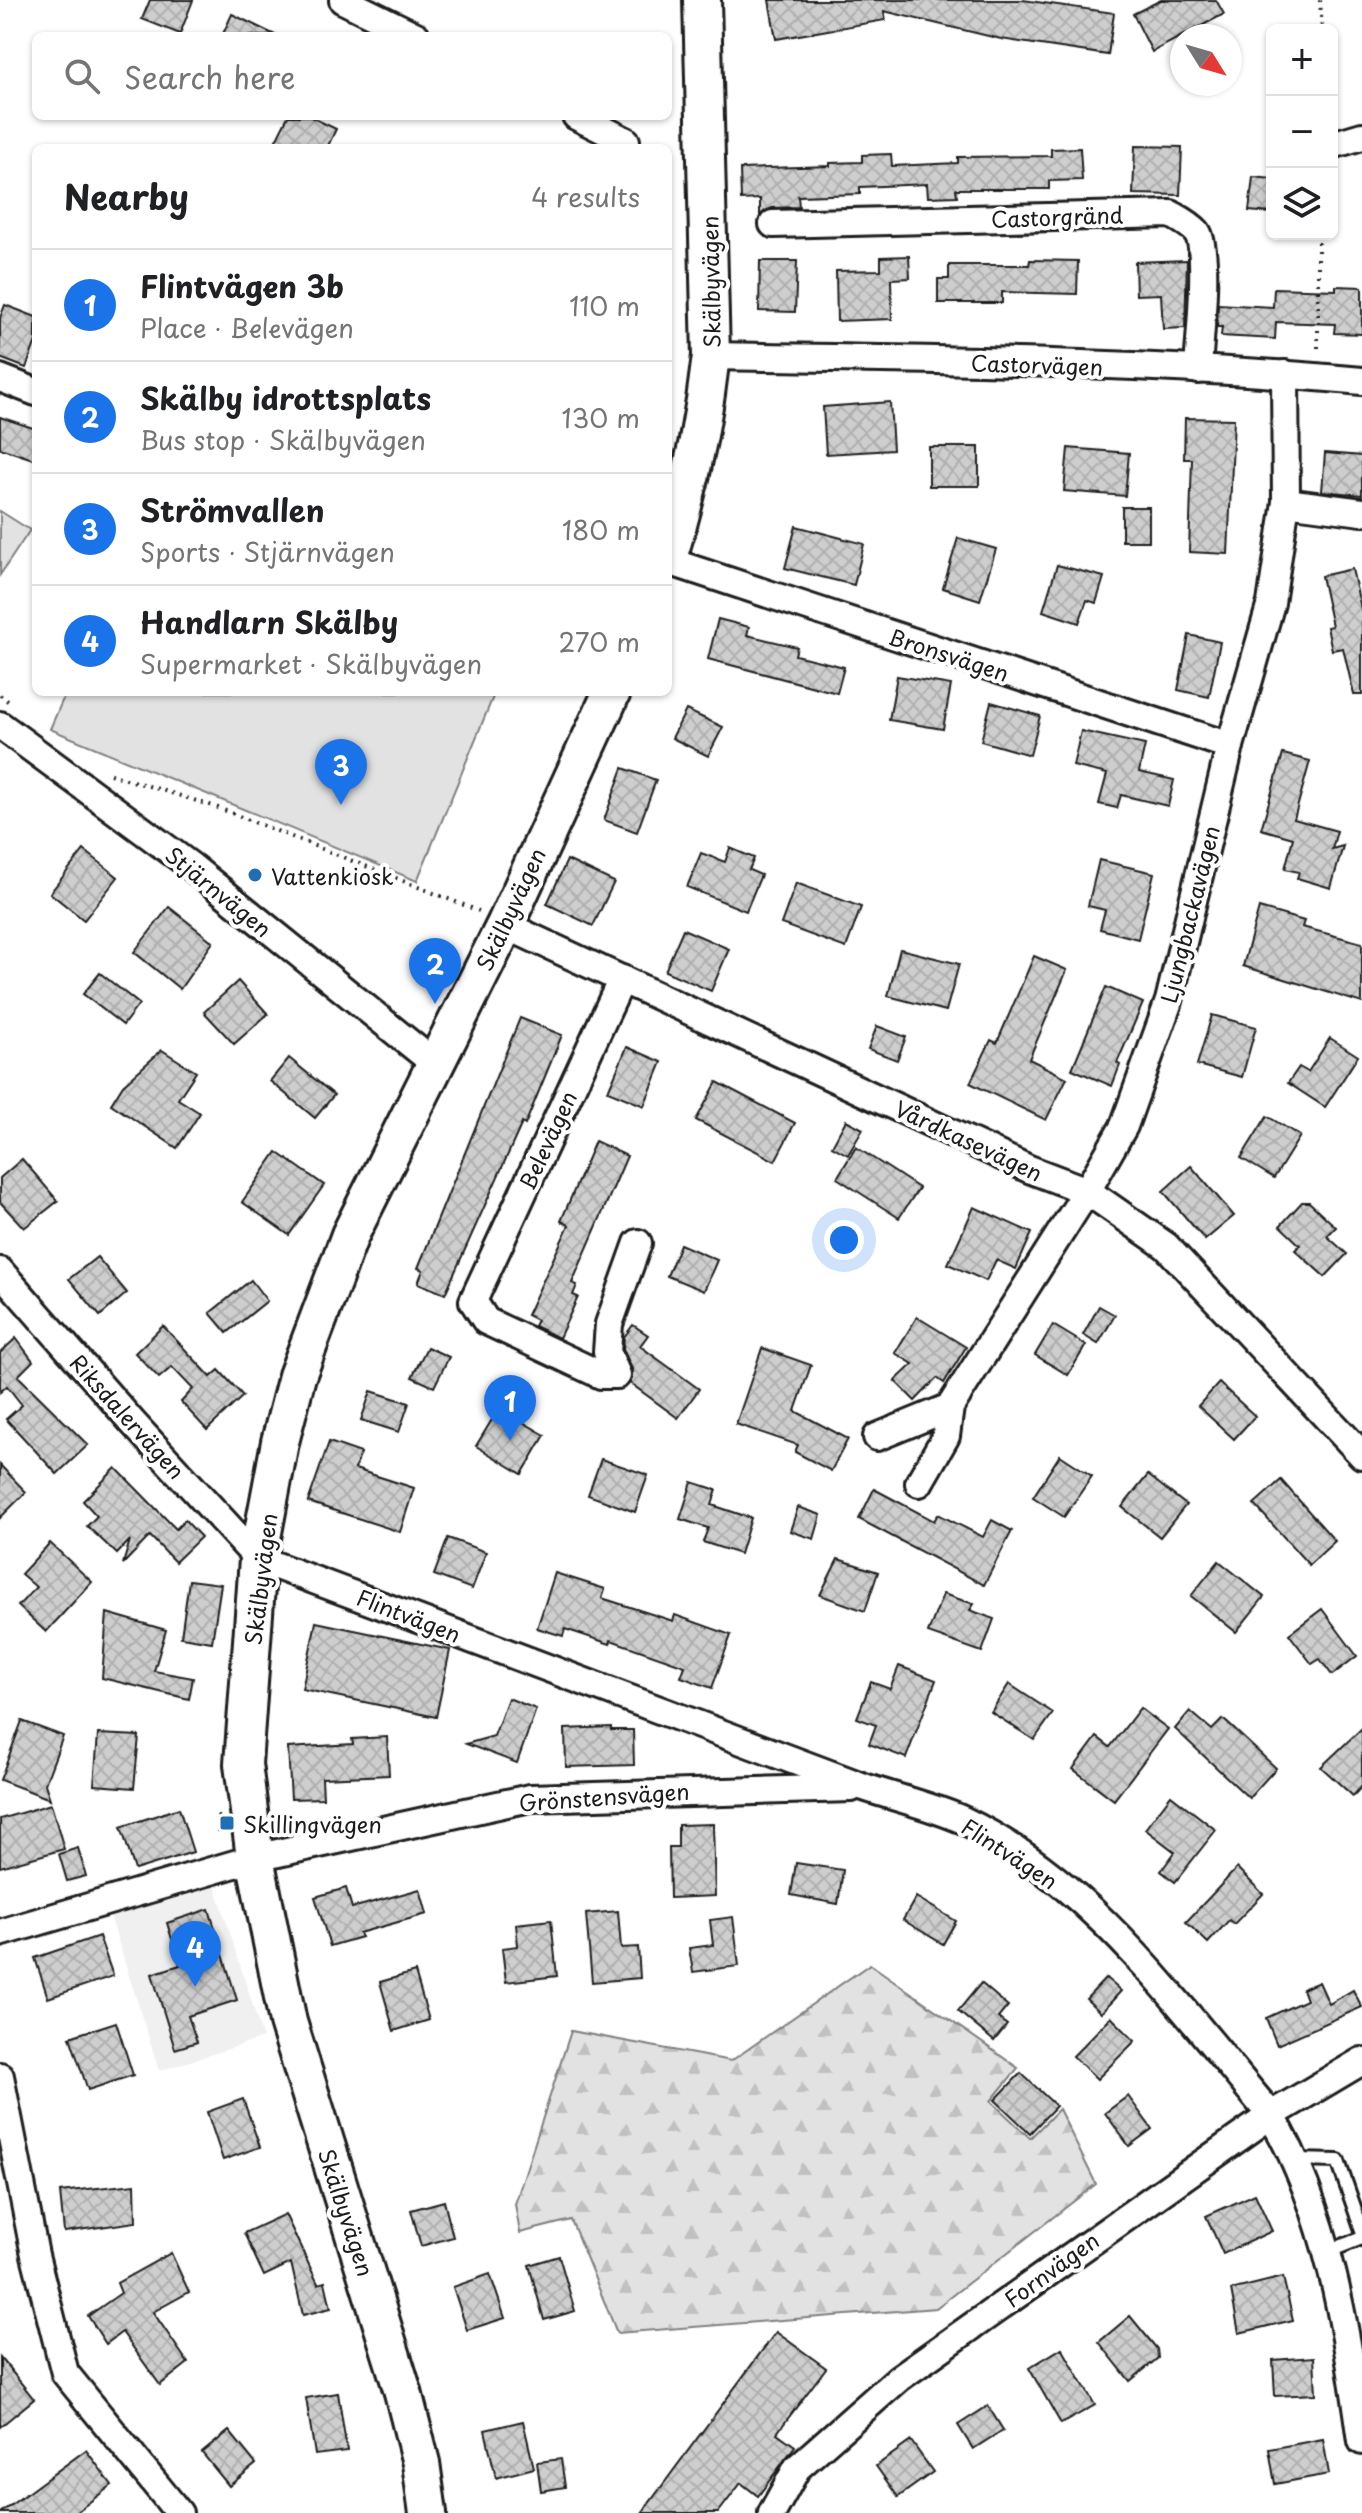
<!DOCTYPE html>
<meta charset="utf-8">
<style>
:root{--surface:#fff;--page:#f2f2f2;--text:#202124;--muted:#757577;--line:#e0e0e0;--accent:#1a73e8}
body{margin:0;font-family:"Playpen Sans",sans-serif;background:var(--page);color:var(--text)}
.controls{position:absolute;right:24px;top:24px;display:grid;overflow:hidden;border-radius:12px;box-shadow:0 2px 6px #0004}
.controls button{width:72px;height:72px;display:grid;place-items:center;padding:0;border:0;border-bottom:2px solid var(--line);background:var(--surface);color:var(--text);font:40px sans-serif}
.compass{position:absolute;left:1170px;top:24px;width:72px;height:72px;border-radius:50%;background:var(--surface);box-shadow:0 2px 6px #0004;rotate:127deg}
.you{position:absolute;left:844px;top:1240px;width:28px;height:28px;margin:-20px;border:6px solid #fff;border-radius:50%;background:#1a73e8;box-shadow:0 0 0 12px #1a73e833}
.badge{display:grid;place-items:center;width:52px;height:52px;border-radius:50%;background:var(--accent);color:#fff;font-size:26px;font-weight:700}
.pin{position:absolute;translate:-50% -66px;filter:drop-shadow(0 2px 4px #0008)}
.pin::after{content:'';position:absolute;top:42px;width:28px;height:24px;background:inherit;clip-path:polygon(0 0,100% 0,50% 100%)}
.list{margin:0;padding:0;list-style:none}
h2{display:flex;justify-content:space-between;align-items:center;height:104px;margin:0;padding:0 32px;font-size:34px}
h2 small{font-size:26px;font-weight:400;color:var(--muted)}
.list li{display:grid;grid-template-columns:52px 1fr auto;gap:24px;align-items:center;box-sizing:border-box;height:112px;padding:0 32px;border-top:2px solid var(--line)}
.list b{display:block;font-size:30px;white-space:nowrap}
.list p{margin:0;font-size:26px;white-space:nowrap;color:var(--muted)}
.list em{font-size:26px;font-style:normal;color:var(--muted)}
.icon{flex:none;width:44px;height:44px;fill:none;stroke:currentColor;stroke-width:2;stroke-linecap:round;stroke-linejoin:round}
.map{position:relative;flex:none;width:1362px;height:2513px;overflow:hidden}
.search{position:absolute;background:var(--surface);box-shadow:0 2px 6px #0004;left:32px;top:32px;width:640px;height:88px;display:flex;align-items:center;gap:20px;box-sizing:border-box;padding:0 28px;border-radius:12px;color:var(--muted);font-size:30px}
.panel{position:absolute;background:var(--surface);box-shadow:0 2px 6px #0004;left:32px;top:144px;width:640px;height:552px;border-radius:12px}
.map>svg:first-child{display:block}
.built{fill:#f0f0f0}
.forest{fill:url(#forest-firs);stroke:#7f7f7f;stroke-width:2}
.garden{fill:#e2e2e2;stroke:#7f7f7f;stroke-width:2}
.building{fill:url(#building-cross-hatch);stroke:#1c1c1c;stroke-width:2}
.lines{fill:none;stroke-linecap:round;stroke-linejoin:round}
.lane-casing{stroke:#1c1c1c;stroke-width:18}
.street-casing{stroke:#1c1c1c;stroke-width:32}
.secondary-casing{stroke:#1c1c1c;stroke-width:42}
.path{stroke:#1c1c1c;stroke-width:4;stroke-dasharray:2 6;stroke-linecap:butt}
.lane{stroke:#fff;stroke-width:12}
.street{stroke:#fff;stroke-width:26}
.secondary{stroke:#fff;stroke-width:36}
.poi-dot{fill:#1f6fb2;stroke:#fff;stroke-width:3}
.labels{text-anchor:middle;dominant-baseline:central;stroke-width:8;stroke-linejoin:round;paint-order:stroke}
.street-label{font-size:22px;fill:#1c1c1c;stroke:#fff}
.poi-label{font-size:22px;fill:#1c1c1c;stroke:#fff;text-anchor:start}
</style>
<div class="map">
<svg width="1362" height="2513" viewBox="0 0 1362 2513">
<defs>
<pattern id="forest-firs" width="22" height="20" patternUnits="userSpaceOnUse" patternTransform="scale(2)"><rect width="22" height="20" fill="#e2e2e2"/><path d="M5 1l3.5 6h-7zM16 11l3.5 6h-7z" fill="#c1c1c1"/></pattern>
<pattern id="building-cross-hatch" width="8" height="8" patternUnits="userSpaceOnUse" patternTransform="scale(2)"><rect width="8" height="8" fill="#cecece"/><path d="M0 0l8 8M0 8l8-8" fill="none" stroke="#b0b0b0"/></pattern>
</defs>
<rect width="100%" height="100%" fill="#fff"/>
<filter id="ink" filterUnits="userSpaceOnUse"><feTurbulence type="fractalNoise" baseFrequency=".0125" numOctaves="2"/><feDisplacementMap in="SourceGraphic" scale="16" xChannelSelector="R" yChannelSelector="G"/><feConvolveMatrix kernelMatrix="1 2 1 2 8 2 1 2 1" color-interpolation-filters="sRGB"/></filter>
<g filter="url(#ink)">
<polygon class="built" points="213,1879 263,2038 159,2071 109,1912"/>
<polygon class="forest" points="870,1964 1018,2068 991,2101 1030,2138 1059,2109 1096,2184 936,2308 617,2333 571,2220 520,2233 515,2204 571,2031 731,2061"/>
<g class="garden">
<polygon points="0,511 30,530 0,575"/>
<polygon points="66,692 495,692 417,881 50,729"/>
</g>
<g class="building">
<polygon points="150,0 193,0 180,34 142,19"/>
<polygon points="769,0 1023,0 1114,13 1108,55 1001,39 884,11 885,20 776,39"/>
<polygon points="1161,0 1216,0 1224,14 1152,52 1133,14"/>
<polygon points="232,14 277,36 222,36"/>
<polygon points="288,116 309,116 336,129 327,148 272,148"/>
<polygon points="1135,146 1182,147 1180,195 1133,194"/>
<polygon points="1080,148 1082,180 1049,181 1049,189 956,189 957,196 928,197 927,184 860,187 860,194 798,196 799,207 772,208 760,215 760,199 741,200 740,169 830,166 830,163 862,162 862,155 891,154 892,166 958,163 958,157 1051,156 1051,149"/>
<polygon points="1253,177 1272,179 1272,213 1249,211"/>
<polygon points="909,256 910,278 891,279 892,319 837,321 836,271 881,270 881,257"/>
<polygon points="1030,260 1078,261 1077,294 1002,292 1002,303 938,303 938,279 949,279 949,265 1029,265"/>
<polygon points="1187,260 1185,328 1163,329 1161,294 1136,295 1135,262"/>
<polygon points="760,261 797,261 795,312 759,311"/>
<polygon points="1336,286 1362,287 1362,334 1334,333 1335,324 1276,322 1275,339 1221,336 1222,327 1217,327 1218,304 1273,307 1274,288 1336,290"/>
<polygon points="5,305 36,317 36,341 26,368 0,358 0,318"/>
<polygon points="890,402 893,450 826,454 823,407"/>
<polygon points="0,417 36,429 36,460 0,448"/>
<polygon points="1185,418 1234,419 1228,554 1189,552 1192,459 1184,459"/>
<rect x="929" y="447" width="50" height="39"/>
<polygon points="1068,448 1129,453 1125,496 1064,491"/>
<polygon points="1325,453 1362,456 1362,495 1322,491"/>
<rect x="1122" y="507" width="27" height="34"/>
<polygon points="796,526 864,544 854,585 785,568"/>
<polygon points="958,538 996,549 980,600 943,588"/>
<polygon points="1057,565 1104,577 1096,603 1087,600 1079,623 1043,611"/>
<polygon points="1352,569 1362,613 1362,695 1354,695 1343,648 1332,650 1327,627 1332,626 1321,576"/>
<polygon points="718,619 749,627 747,635 797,647 795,655 844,667 837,693 708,659"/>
<polygon points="1189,635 1220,642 1209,697 1178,690"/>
<polygon points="897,676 951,685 943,729 889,720"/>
<polygon points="991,702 1040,716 1030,755 981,741"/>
<polygon points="686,710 723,727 708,756 672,738"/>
<polygon points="1081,731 1145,745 1139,772 1174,780 1168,806 1121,795 1117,808 1099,804 1107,774 1073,766"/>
<polygon points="1283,754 1310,761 1294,819 1337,831 1332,849 1343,846 1331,888 1297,878 1299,872 1285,869 1293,838 1261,829"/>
<polygon points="623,768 656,780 637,832 604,820"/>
<polygon points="730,848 754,858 749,870 761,875 746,911 687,887 701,853 725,862"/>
<polygon points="84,850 118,877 84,920 50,893"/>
<polygon points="567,860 614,882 593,926 547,904"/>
<polygon points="1099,860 1154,873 1138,939 1100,929 1105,910 1088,906"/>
<polygon points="796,883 861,907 846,948 781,924"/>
<polygon points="169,907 213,942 180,989 134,952"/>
<polygon points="1259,908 1304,921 1302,927 1362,943 1362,1003 1243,966"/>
<polygon points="683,929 729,949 711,991 665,971"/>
<polygon points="900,949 959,964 946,1011 888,996"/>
<polygon points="1034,956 1067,970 1029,1059 1067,1078 1046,1120 970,1083 991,1040 997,1043"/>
<polygon points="100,973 139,1004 123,1025 83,994"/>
<polygon points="238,981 268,1014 234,1044 204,1012"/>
<polygon points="1106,987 1143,1003 1117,1063 1120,1065 1112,1086 1072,1069"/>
<polygon points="1212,1015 1256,1027 1242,1077 1197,1065"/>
<polygon points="520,1018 562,1035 525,1125 522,1123 445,1294 418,1283 423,1270 418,1268"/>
<polygon points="877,1026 906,1037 897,1060 868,1049"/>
<polygon points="1330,1038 1358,1056 1325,1107 1288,1083 1299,1067 1308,1072"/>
<polygon points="627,1047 662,1062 644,1106 608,1091"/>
<polygon points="162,1050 196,1072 178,1099 200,1113 177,1148 111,1104 123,1085"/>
<polygon points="289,1058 334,1095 315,1118 270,1081"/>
<polygon points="717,1082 795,1123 775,1161 696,1120"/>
<polygon points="1267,1116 1300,1136 1274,1178 1241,1158"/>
<polygon points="846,1120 863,1129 848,1155 832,1146"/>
<polygon points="595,1141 627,1156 572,1283 577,1285 573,1295 578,1297 559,1338 534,1326 537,1320 527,1315 569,1225 561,1221"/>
<polygon points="856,1147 919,1188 899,1218 837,1178"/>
<polygon points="277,1152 324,1185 289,1235 242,1202"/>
<polygon points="22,1159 58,1201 24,1228 0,1202 0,1178"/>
<polygon points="1191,1166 1234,1216 1205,1240 1163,1191"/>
<polygon points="1302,1202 1309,1202 1336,1227 1327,1236 1347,1254 1325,1277 1295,1250 1300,1245 1280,1226"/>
<polygon points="974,1207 1032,1233 1016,1269 996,1260 986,1281 948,1264"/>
<polygon points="680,1244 717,1260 704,1291 667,1276"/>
<polygon points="97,1257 127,1293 100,1316 69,1279"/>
<polygon points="251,1280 267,1301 227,1333 210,1313"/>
<polygon points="1099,1306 1115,1315 1098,1344 1083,1335"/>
<polygon points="917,1317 966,1347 944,1383 937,1378 915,1401 895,1381 913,1364 895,1353"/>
<polygon points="633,1325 648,1335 640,1346 699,1389 678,1418 630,1383 632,1369 623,1349 624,1337"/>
<polygon points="1053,1325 1086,1345 1068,1375 1035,1355"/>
<polygon points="163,1326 211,1377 219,1370 243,1396 207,1430 181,1402 193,1389 172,1367 159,1378 135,1353"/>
<polygon points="16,1338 33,1361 18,1376 88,1445 57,1474 6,1419 22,1405 7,1386 0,1392 0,1353"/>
<polygon points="427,1347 449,1357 434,1387 412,1377"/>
<polygon points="762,1348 811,1365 795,1411 848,1439 831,1471 795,1452 798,1445 736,1424"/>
<polygon points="1219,1383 1255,1416 1234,1439 1198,1406"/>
<polygon points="371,1391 409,1403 399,1432 361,1420"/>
<polygon points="499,1408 545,1435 522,1474 476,1446"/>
<polygon points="329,1442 361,1453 355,1469 414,1488 400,1532 308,1502"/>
<polygon points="1060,1455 1092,1476 1064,1517 1033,1497"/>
<polygon points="601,1459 648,1475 635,1512 588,1495"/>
<polygon points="0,1465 26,1492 0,1518"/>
<polygon points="116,1468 176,1529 185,1520 201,1537 175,1562 150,1536 123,1564 130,1540 117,1554 87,1526 97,1516 83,1501"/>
<polygon points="1148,1475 1186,1505 1160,1537 1122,1507"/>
<polygon points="1281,1480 1335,1541 1309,1565 1254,1504"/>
<polygon points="692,1482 717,1490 712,1505 751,1518 740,1554 703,1542 708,1528 680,1519"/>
<polygon points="874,1489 934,1521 938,1514 983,1537 992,1520 1012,1531 984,1585 859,1519"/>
<polygon points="798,1507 821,1515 814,1539 790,1531"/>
<polygon points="448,1538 486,1552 472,1589 434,1575"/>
<polygon points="50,1543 92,1582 46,1632 18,1606 36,1587 21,1574"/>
<polygon points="838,1559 878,1572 865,1611 820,1595"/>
<polygon points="1219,1561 1264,1597 1236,1632 1191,1596"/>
<polygon points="555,1573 605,1589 602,1598 673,1621 675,1615 731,1635 712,1688 681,1677 685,1666 611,1640 610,1644 565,1629 563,1636 537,1628"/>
<polygon points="189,1580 221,1584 212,1642 181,1637"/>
<polygon points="943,1594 974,1604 970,1610 994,1619 982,1652 928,1633"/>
<polygon points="1322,1609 1357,1656 1332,1675 1320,1659 1312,1664 1289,1634"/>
<polygon points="107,1613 166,1630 154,1671 193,1678 189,1699 102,1678"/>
<polygon points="316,1622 450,1650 436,1717 302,1689"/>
<polygon points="899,1666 936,1680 906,1758 869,1744 876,1725 857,1718 871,1682 890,1689"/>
<polygon points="1009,1684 1053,1713 1034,1740 991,1712"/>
<polygon points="508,1698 536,1709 517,1763 466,1744 494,1736"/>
<polygon points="1140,1708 1168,1729 1114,1800 1073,1769 1097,1737 1110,1747"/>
<polygon points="1190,1711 1212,1730 1223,1719 1276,1768 1249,1798 1175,1729"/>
<polygon points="22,1721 63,1736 45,1784 50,1799 0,1780"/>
<polygon points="611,1727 611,1730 633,1730 634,1765 566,1767 565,1729"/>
<polygon points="1362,1728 1362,1786 1353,1796 1321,1767"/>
<polygon points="98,1734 139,1736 134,1788 94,1785"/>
<polygon points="387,1737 389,1775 322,1778 323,1798 291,1799 288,1748 353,1744 352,1739"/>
<polygon points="1171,1795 1216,1830 1175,1882 1161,1871 1175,1852 1145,1829"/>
<polygon points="51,1804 64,1849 0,1867 0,1819"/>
<polygon points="179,1808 193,1852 135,1870 121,1827"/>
<polygon points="713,1824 715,1896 670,1898 669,1847 678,1847 678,1825"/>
<polygon points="78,1848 86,1876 67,1881 59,1854"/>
<polygon points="796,1863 843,1870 838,1904 791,1895"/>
<polygon points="1237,1868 1263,1894 1234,1924 1229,1920 1208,1943 1186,1922"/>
<polygon points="346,1888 352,1908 420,1889 427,1914 359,1933 361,1937 330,1946 315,1897"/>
<polygon points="916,1897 956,1921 943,1944 903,1920"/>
<polygon points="209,1909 237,2000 188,2016 197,2042 175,2049 152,1974 180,1965 167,1923"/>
<polygon points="618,1911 621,1948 638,1947 640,1978 592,1982 586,1914"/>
<polygon points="733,1917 739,1966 693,1972 689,1948 713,1945 710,1920"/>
<polygon points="551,1920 557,1976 506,1982 502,1948 518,1946 516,1924"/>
<polygon points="99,1936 113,1976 48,1998 35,1958"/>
<polygon points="415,1972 429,2020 394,2031 380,1982"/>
<polygon points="1106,1978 1121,1991 1101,2013 1086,1999"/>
<polygon points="1319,1982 1329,2004 1353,1990 1362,2007 1277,2045 1266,2018 1306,2000 1302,1989"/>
<polygon points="981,1983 1008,2006 998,2018 1007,2025 994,2041 958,2011"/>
<polygon points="1111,2017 1135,2041 1097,2079 1073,2056"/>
<polygon points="116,2022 133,2075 88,2090 70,2037"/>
<polygon points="1021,2073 1056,2106 1030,2133 995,2100"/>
<polygon points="1128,2096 1152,2129 1129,2146 1105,2113"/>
<polygon points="243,2099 260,2147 223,2160 207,2112"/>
<polygon points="135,2184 136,2222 64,2232 60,2192"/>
<polygon points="1255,2194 1272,2231 1223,2254 1206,2216"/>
<polygon points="444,2201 453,2237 421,2246 411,2210"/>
<polygon points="285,2214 318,2284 325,2282 331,2308 303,2315 291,2263 264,2276 244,2233"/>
<polygon points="171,2253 189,2292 153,2312 188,2363 160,2385 122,2332 106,2344 88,2316 121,2293 117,2283"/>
<polygon points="559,2256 575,2311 544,2320 529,2265"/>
<polygon points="490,2274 505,2318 467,2330 453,2287"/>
<polygon points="1283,2277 1293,2320 1239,2333 1231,2290"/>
<polygon points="1130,2316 1157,2349 1158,2358 1130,2381 1099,2342"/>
<polygon points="776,2332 826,2368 777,2433 795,2446 758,2496 741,2483 718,2513 642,2513"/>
<polygon points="1062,2348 1095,2405 1061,2424 1029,2368"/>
<polygon points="0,2357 34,2399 0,2427"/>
<polygon points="1314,2357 1316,2394 1275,2396 1273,2360"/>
<polygon points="338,2393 347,2451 315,2455 306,2398"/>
<polygon points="988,2406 1003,2430 973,2449 958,2425"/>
<polygon points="523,2421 534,2468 496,2478 485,2430"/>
<polygon points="229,2431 256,2464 229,2486 202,2453"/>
<polygon points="1323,2439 1329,2474 1275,2484 1269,2449"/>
<polygon points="911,2441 933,2472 898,2497 876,2466"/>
<polygon points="86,2450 112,2485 75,2513 0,2513"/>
<polygon points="561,2459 565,2487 541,2491 537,2462"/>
</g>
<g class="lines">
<g class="lane-casing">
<g id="lane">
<polyline points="1296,2160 1338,2161 1362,2230"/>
<polyline points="1327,2252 1362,2238"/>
</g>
</g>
<g class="street-casing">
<g id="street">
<polyline points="343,0 416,36"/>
<polyline points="576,116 626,141"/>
<polyline points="1332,145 1362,136"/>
<path d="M 773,224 L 1171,214 C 1180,219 1190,224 1197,232 C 1210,251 1199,344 1198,370"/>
<path d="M 711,356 C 928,360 1146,361 1362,381"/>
<polyline points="0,378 36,392"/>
<polyline points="1286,502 1362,512"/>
<polyline points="668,561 1230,746"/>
<polyline points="0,725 192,867 434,1063"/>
<polyline points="505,925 1029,1169 1087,1191 1166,1246 1362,1455"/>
<polyline points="622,979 473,1301 486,1321 601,1375 617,1375 607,1352 609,1324 638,1243"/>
<path d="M 0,1271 L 133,1423 L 258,1559 L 864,1787 C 896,1798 932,1806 963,1820 C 1093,1882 1180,2008 1271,2115 C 1328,2211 1347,2331 1362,2441"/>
<polyline points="877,1437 950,1407"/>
<polyline points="919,1483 946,1436 950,1407 1087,1191 1124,1126 1169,1001 1230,746 1271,603 1286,502 1285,374"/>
<polyline points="0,1933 255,1858 530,1798 851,1788"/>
<polyline points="0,2076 35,2255 65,2373 179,2513"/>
<polyline points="772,2513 797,2468 899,2378 1271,2115 1362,2061"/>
</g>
</g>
<g class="secondary-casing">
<g id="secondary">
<path d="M 668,558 C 689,492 703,426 711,356 L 702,0"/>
<polyline points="428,2513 421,2463 403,2392 288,2022 255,1858 243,1764 258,1559 280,1442 297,1376 350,1235 505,925 612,692"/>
</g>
</g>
<g class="path">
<polyline points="1320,0 1322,30"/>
<polyline points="648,145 662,148"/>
<polyline points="1318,234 1318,354"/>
<polyline points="0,695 9,702"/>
<polyline points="110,774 216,807 479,911"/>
<polyline points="218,1815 220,1838"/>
</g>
<use href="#lane" class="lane"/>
<use href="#street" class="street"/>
<use href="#secondary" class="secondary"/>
</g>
</g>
<g class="poi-dot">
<circle cx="255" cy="875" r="8"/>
<rect x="219" y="1815" width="16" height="16" rx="4"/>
</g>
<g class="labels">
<g class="street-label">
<text transform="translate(1057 216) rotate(-2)">Castorgränd</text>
<text transform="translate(710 282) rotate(-91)">Skälbyvägen</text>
<text transform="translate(1037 364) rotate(2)">Castorvägen</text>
<text transform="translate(949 654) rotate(18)">Bronsvägen</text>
<text transform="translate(219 891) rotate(39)">Stjärnvägen</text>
<text transform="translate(510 909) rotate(-65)">Skälbyvägen</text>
<text transform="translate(1189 914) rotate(-76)">Ljungbackavägen</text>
<text transform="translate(547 1140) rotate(-65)">Belevägen</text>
<text transform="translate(969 1140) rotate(25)">Vårdkasevägen</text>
<text transform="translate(128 1416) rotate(48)">Riksdalervägen</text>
<text transform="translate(260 1579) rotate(-83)">Skälbyvägen</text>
<text transform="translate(409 1615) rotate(21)">Flintvägen</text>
<text transform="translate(604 1796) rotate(-4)">Grönstensvägen</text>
<text transform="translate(1010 1853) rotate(33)">Flintvägen</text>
<text transform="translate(347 2212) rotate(72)">Skälbyvägen</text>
<text transform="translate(1051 2269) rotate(-36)">Fornvägen</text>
</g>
<g class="poi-label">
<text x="271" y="875">Vattenkiosk</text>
<text x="243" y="1823">Skillingvägen</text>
</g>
</g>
</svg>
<div class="controls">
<button>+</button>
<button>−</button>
<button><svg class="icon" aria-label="layers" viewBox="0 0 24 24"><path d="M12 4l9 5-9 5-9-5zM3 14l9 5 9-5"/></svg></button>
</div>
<svg class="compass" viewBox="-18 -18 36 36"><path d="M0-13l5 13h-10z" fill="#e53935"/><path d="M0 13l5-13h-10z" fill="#757577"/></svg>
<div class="you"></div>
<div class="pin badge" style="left:510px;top:1441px">1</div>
<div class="pin badge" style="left:435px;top:1004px">2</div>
<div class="pin badge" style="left:341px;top:805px">3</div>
<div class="pin badge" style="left:195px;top:1987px">4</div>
<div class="search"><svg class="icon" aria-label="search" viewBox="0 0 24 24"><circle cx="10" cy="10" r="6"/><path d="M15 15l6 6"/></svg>Search here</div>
<section class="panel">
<h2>Nearby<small>4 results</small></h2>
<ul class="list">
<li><span class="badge">1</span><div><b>Flintvägen 3b</b><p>Place · Belevägen</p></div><em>110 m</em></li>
<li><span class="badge">2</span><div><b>Skälby idrottsplats</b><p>Bus stop · Skälbyvägen</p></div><em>130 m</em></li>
<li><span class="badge">3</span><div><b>Strömvallen</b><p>Sports · Stjärnvägen</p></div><em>180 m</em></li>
<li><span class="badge">4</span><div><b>Handlarn Skälby</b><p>Supermarket · Skälbyvägen</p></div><em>270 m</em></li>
</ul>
</section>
</div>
